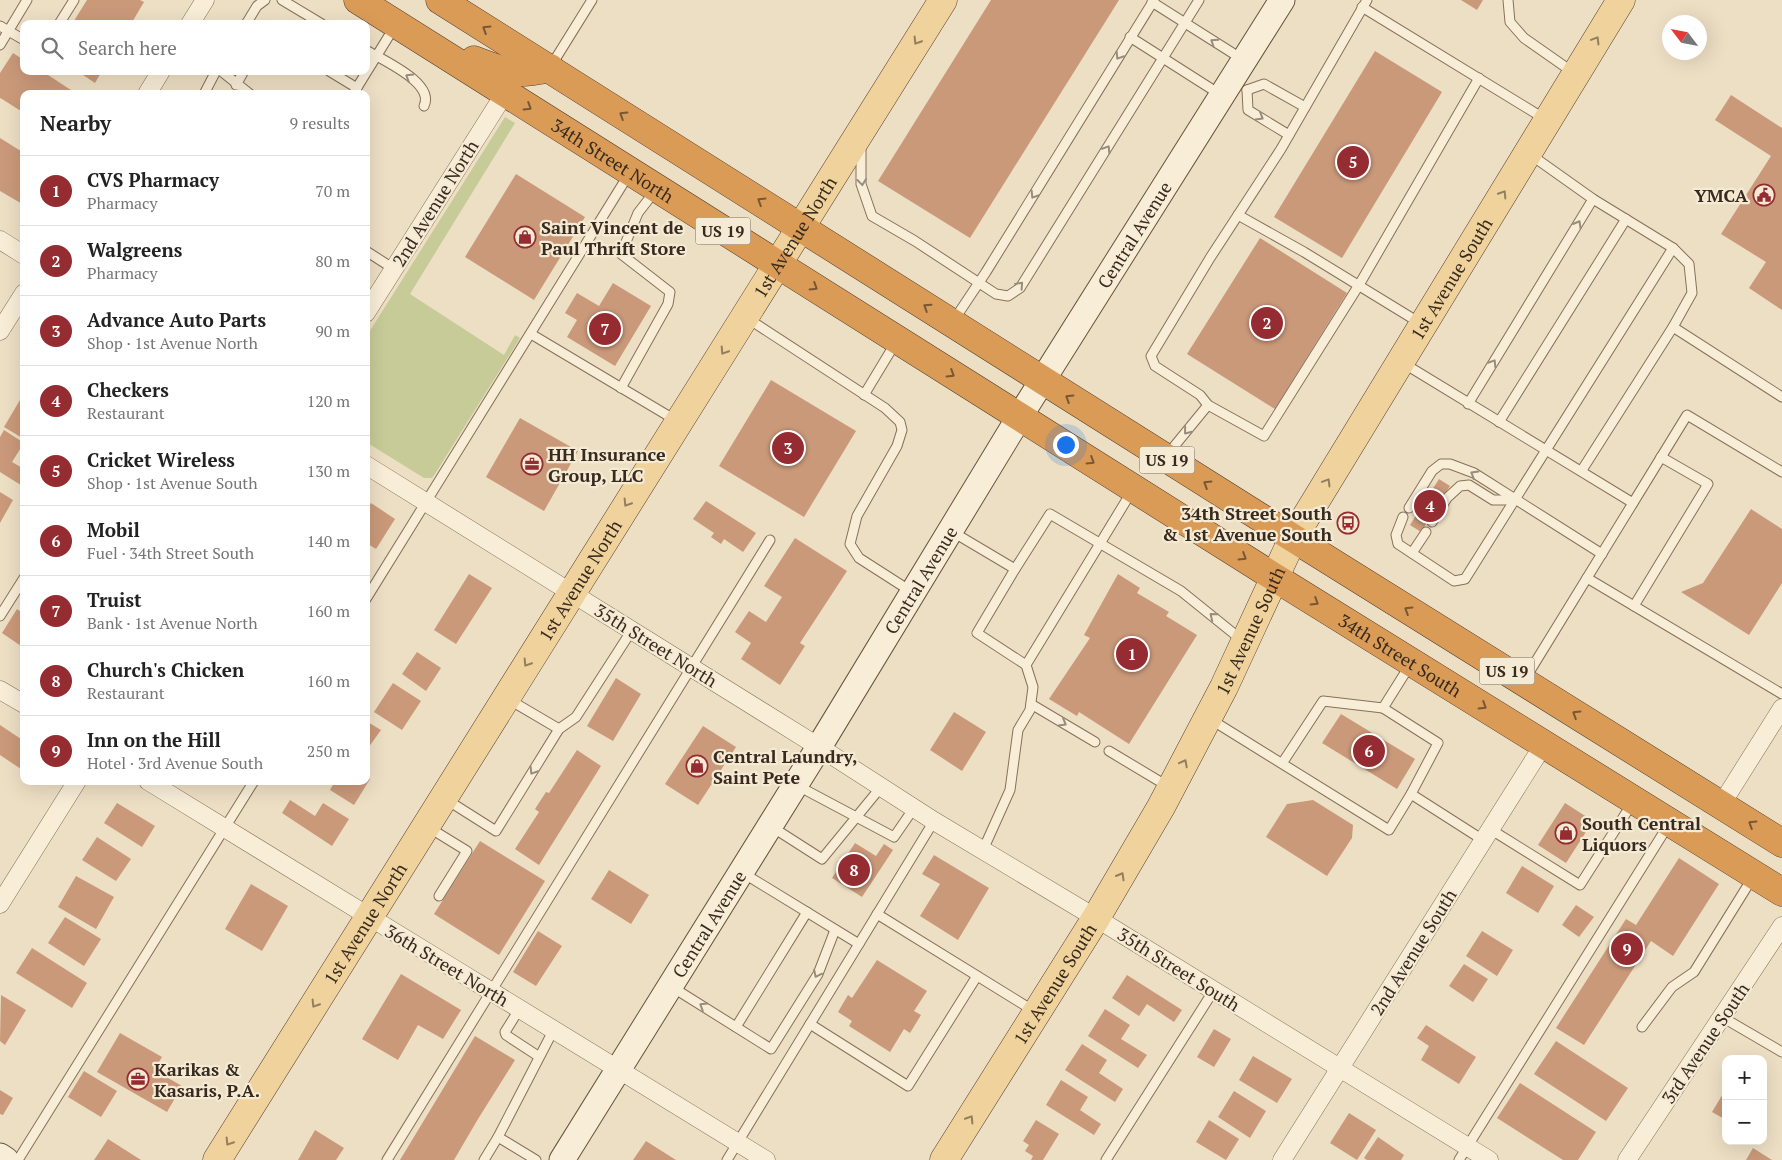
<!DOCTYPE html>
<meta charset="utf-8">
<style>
:root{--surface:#fff;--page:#f2f2f2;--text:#222;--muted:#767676;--line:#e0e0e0;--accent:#952c31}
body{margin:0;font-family:"PT Serif",serif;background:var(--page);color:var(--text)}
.controls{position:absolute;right:15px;bottom:15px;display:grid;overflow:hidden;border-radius:10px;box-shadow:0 5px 20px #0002}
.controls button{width:45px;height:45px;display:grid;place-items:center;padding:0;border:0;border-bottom:1px solid var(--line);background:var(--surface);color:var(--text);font:25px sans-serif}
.compass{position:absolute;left:1662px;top:15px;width:45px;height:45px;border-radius:50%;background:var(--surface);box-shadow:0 5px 20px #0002;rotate:302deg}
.you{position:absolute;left:1065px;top:444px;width:18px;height:18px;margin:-12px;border:4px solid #fff;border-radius:50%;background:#1a73e8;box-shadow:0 0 0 8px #1a73e833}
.badge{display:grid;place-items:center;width:32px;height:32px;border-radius:50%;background:var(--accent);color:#fff;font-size:16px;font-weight:700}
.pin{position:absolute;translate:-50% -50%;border:2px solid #fff;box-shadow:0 1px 5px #0006}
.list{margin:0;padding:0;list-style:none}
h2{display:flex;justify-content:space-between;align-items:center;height:65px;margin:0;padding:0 20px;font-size:21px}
h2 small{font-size:16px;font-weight:400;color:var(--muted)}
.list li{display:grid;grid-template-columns:32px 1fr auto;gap:15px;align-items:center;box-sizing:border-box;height:70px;padding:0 20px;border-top:1px solid var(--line)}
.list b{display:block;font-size:19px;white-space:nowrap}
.list p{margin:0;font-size:16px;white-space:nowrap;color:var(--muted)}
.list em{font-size:16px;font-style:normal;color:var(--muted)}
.icon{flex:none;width:28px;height:28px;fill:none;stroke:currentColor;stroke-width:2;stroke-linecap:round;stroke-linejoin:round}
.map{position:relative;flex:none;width:1782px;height:1160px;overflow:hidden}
.search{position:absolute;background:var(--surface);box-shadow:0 5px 20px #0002;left:20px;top:20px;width:350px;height:55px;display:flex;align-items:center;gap:12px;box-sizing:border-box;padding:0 18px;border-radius:10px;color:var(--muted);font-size:19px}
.panel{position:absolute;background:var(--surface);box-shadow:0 5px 20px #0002;left:20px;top:90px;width:350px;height:695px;border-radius:10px}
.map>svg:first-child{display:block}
.green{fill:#c7cb98}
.building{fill:#ca997a}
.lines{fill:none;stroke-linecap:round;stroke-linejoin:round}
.lane-casing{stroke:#87715b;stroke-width:11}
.street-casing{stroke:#87715b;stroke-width:19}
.secondary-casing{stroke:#69523e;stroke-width:27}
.primary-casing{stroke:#553f2f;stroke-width:29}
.highway-casing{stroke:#553f2f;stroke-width:29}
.lane{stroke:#f8edd7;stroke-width:9}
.street{stroke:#f8edd7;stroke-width:18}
.secondary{stroke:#f8edd7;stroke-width:25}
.primary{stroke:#efd29c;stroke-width:28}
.highway{stroke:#da9b57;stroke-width:28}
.oneway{stroke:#785735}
.oneway2{stroke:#937e5d}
.oneway3{stroke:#988c7a}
.labels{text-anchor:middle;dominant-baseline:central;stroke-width:4.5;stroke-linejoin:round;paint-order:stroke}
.shield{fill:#f5ead3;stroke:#706454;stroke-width:1}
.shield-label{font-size:16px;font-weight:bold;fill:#372a1e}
.street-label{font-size:18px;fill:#372a1e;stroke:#f5ead3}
.poi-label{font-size:18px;font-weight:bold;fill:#372a1e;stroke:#f5ead3;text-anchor:start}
</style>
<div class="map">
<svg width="1782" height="1160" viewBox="0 0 1782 1160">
<rect width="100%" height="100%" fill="#eddfc4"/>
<polygon class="green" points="505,117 515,123 410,294 504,355 515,335 520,338 435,474 432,478 424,478 366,442 366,337"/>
<g class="building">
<polygon points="87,0 140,0 144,2 131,24 72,24"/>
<polygon points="991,0 1119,0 970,238 878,181"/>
<polygon points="1461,0 1483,0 1477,10"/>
<polygon points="1375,51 1442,92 1342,258 1274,217"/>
<polygon points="13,53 24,60 24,71 42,71 77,94 24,94 24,113 2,99 0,98 0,73"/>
<polygon points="77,71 102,71 95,83"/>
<polygon points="1731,95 1782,128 1782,310 1749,288 1766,262 1721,234 1771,156 1715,120"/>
<polygon points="0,138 24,153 24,205 0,191"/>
<polygon points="516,174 585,217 534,300 465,257"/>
<polygon points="1260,238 1347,293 1275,409 1187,354"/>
<polygon points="613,283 651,306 615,366 567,337 577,320 565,313 577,293 599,306"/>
<polygon points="771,380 856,431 804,517 719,466"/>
<polygon points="20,400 24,402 24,439 4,427"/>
<polygon points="520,418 578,451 544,511 486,477"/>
<polygon points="4,430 24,443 12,462 24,469 24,487 0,472 0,437"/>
<polygon points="1439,479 1450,486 1421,532 1410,525"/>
<polygon points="0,492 13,500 0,523"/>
<polygon points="706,501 756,533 743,552 724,539 721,544 711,537 714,533 693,519"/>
<polygon points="371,503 395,519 376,549 366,543 366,511"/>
<polygon points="1751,509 1782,529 1782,583 1749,635 1681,592 1703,583"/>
<polygon points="795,538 847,571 800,643 805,646 780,685 741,659 751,643 735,632 749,611 766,622 782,597 764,586"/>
<polygon points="469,574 492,588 456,644 434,630"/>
<polygon points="1118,574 1140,588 1137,593 1169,612 1166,616 1197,635 1129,744 1079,712 1077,716 1049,699 1090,638 1084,635"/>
<polygon points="17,609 24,614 24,648 2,633"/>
<polygon points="417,652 441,668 426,691 402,674"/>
<polygon points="616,678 641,694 613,741 587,726"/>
<polygon points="393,683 421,701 402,730 374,712"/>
<polygon points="954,712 986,732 962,771 930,750"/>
<polygon points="1341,714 1415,759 1397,789 1322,743"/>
<polygon points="366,721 381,730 366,751"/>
<polygon points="0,725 24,741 24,771 0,755"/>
<polygon points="703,726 736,747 698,805 665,784"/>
<polygon points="577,750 601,766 539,865 515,849 539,812 535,809 546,792 549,793"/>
<polygon points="366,777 370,779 354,805 330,790 335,781 366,781"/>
<polygon points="290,800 315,816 323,803 349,819 332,846 282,813"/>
<polygon points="1313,800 1353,825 1352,838 1327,876 1266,837 1287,804"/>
<polygon points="117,803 155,826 142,847 104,823"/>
<polygon points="1565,803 1593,821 1566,863 1538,845"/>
<polygon points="97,837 131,859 116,881 82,860"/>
<polygon points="480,841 545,881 499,955 434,914"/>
<polygon points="855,843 876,856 884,844 893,850 862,897 832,878"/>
<polygon points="934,855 989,888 958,940 920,916 940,884 922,874"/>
<polygon points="1679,858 1719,884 1673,956 1651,941 1584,1045 1556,1028 1626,919 1636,925"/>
<polygon points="1522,866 1554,886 1538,913 1506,893"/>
<polygon points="609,870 649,895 631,924 591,899"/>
<polygon points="76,876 114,897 96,929 58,907"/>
<polygon points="251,884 288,906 262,951 225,929"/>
<polygon points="1576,905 1594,917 1579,937 1562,925"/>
<polygon points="65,917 101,939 84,966 48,943"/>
<polygon points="538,931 562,946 536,986 513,972"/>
<polygon points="1482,931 1513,950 1497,976 1466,956"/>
<polygon points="32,948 87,983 72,1008 16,973"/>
<polygon points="877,960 927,991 914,1011 921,1015 910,1033 904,1029 890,1052 849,1026 852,1021 838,1012 848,995 852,998"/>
<polygon points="1464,964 1488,979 1473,1002 1449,986"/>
<polygon points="401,974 461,1010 443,1039 418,1025 398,1060 362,1039"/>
<polygon points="1127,975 1182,1010 1174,1022 1147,1004 1139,1016 1112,998"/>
<polygon points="1,995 26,1010 5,1045 0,1041"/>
<polygon points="1105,1009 1130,1025 1121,1039 1147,1055 1138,1068 1088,1036"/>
<polygon points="1426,1025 1476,1057 1459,1084 1421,1060 1429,1046 1417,1038"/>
<polygon points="1214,1029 1231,1039 1214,1067 1197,1057"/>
<polygon points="120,1033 162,1057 154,1070 182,1086 167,1112 97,1072"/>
<polygon points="475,1036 515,1060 478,1119 454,1160 400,1160"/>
<polygon points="1556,1041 1628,1088 1606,1121 1534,1074"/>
<polygon points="1082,1044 1107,1060 1099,1073 1123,1089 1115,1102 1065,1070"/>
<polygon points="1253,1056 1292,1079 1277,1103 1239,1080"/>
<polygon points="84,1071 117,1091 101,1117 68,1097"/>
<polygon points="1061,1080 1088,1097 1080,1110 1101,1124 1094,1135 1046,1105"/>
<polygon points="1520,1083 1596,1132 1578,1160 1563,1160 1497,1118"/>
<polygon points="0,1090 13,1098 3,1115 0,1114"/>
<polygon points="1234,1091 1266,1111 1250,1138 1218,1117"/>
<polygon points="1724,1092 1726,1093 1726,1120 1712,1112"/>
<polygon points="1349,1113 1376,1130 1357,1160 1330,1143"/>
<polygon points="1036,1120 1059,1134 1043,1160 1031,1160 1033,1156 1025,1151 1029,1145 1023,1141"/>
<polygon points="1209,1120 1239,1139 1226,1160 1196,1142"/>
<polygon points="315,1130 344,1148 336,1160 298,1160"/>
<polygon points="1378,1137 1404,1155 1401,1160 1367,1160 1364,1158"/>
<polygon points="108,1139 141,1160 94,1160"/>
<polygon points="646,1141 657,1148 676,1160 633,1160"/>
<polygon points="1753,1148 1772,1160 1746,1160"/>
</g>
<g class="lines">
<g class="lane-casing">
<g id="lane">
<polyline points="282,0 322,24"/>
<polyline points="1367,0 1281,149 1210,258 1151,356 1155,366 1200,395 1208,405 1264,436 1359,285 1479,78"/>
<polyline points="1508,0 1510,22 1524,38 1574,73"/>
<polyline points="1152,2 1242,59"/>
<polyline points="1362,7 1545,119"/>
<polyline points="59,24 74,0"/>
<polyline points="246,24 257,6 265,0"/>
<polyline points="0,26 24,40"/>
<polyline points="1130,37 1221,95"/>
<polyline points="0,45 27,0"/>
<path d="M 366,50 C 384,61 435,83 424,106"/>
<polyline points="551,66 592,0"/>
<polyline points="221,71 250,94"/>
<polyline points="329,71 357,88"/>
<polyline points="236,85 244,71"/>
<polyline points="1247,90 1248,110 1289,135"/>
<polyline points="1247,90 1264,84 1305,107"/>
<polyline points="204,94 216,71"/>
<polyline points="353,94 395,26"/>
<polyline points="861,146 861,184 872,216 915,241 996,294 1008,296 1020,288 1199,0"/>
<polyline points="1531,155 1593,199 1673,248 1689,264 1692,293 1673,327 1582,470"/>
<polyline points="1238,215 1304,252 1420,323"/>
<polyline points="366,251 394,269"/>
<polyline points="747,318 885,408 900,422 902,430 897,446 857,516 850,544 859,558 912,592"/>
<polyline points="954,320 986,272 1154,0"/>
<polyline points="1673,327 1782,397"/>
<polyline points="531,334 677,421"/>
<polyline points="1403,363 1633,503 1525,679"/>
<polyline points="621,388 668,304 670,292 621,254 638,213 655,191"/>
<polyline points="864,395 896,342"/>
<polyline points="1468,404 1593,199"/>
<polyline points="1499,422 1626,219"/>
<polyline points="1167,455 1208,405"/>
<polyline points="1633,503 1687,415 1782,472"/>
<polyline points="1409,508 1432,471 1441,464 1450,464 1474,473 1602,554"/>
<polyline points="1403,517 1396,535 1398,544 1454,581 1465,579 1673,248"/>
<polyline points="1432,522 1447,498 1460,486 1469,485 1493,500 1515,500"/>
<polyline points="951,531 1015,569 977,633 1026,665 1033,687 1030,710 1018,730 1010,790 983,850"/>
<polyline points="1412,553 1426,532"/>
<polyline points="1015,569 1050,514 1181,591 1243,641"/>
<polyline points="1587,578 1782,694"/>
<polyline points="366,599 629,174"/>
<polyline points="1634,606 1708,484 1661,457"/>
<polyline points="0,616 24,578"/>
<polyline points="1026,665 1132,491"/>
<polyline points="508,699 559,729"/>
<polyline points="1031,704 1095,742"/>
<polyline points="1383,708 1438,743 1411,794"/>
<polyline points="1210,719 1389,830 1411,794 1483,840"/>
<polyline points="1109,751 1169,787"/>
<polyline points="1283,762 1323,701 1383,708 1410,665"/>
<polyline points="798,786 894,837 914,808"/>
<polyline points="447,800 496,831 559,729 576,717 632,630"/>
<polyline points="428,827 467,851 439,896"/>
<polyline points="772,827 822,859 881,787"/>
<polyline points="1490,829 1580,885 1633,802"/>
<polyline points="743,873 859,944"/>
<polyline points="877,914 1034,1011"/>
<polyline points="672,987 771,1049 818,974 835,930"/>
<polyline points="520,1008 505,1032 506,1035 538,1056"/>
<polyline points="1722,1017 1782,1052"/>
<polyline points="810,1024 908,1086 977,976"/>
<polyline points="736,1027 807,912"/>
<polyline points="1642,1027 1672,987 1694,972 1753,877"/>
<polyline points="18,1160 254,781"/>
<polyline points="387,1160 770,540"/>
<polyline points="484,1160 498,1137"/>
<polyline points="536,1160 498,1137 554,1029"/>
<polyline points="727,1160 934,821"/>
<polyline points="1106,1160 1214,990"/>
<polyline points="1459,1160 1669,824"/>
</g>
</g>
<g class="street-casing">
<g id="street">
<polyline points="190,24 205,0"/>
<polyline points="147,94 161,71"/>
<polyline points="0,240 24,255"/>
<polyline points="366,313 505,93"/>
<polyline points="0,331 24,293"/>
<polyline points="366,465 819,747 934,821 1096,918 1489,1160"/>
<polyline points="0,690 24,704"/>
<path d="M 148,781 C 353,909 561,1032 766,1160"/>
<polyline points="1721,805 1782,708"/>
<polyline points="0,904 77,781"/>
<polyline points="1282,1160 1544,744"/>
<polyline points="1627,1160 1782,926"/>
</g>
</g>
<g class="secondary-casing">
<g id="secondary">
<polyline points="0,1156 6,1160"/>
<path id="s1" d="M 562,1160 L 819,747 L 1020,416 L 1282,0"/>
</g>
</g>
<g class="primary-casing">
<g id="primary">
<path id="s2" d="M 217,1160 L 943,0"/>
<path id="s3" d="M 944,1160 L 1096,918 L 1161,807 L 1224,687 L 1293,538 L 1621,0"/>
</g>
</g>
<g class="highway-casing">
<g id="highway">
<path id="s4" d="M 358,0 L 1274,577 L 1782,892"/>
<polyline points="440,0 1293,538 1782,843"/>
<path d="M 474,60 C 508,73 513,76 550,68"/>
</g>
</g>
<use href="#lane" class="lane"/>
<use href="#street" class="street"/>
<use href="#secondary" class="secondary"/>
<use href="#primary" class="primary"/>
<use href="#highway" class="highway"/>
</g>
<defs><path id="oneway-chevron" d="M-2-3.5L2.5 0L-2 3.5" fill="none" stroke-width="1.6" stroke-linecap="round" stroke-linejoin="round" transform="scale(1.25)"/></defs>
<g class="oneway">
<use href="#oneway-chevron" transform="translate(486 29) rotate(-148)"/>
<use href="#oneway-chevron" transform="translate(528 107) rotate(32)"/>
<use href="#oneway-chevron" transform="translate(623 115) rotate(-148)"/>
<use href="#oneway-chevron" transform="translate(761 201) rotate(-148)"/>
<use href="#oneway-chevron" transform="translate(814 287) rotate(32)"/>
<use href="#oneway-chevron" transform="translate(927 307) rotate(-147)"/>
<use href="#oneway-chevron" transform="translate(951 374) rotate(32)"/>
<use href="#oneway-chevron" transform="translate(1069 398) rotate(-148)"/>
<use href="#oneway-chevron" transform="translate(1091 461) rotate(32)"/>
<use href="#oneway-chevron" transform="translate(1207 484) rotate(-148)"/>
<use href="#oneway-chevron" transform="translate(1243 557) rotate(32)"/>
<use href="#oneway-chevron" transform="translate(1315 602) rotate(32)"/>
<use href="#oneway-chevron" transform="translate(1408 610) rotate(-148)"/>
<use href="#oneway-chevron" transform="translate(1483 706) rotate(32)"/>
<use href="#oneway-chevron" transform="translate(1576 714) rotate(-148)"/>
<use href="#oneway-chevron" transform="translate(1752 824) rotate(-148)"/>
</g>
<g class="oneway2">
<use href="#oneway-chevron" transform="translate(1596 40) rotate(-59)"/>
<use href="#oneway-chevron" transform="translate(917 41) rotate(122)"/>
<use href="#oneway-chevron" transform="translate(1503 194) rotate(-58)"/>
<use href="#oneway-chevron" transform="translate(724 351) rotate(123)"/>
<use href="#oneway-chevron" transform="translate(1327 482) rotate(-59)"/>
<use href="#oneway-chevron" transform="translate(627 503) rotate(122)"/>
<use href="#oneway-chevron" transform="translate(527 663) rotate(122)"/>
<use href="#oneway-chevron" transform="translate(1184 763) rotate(-62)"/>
<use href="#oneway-chevron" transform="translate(1121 876) rotate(-60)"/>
<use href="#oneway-chevron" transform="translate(315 1004) rotate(122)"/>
<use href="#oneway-chevron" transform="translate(970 1119) rotate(-58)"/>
<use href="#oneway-chevron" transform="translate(229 1142) rotate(122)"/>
</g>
<g class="oneway3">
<use href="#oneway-chevron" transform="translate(1214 42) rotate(-147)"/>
<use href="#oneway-chevron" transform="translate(1119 56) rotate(122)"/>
<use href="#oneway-chevron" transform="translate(409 77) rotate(-148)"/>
<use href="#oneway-chevron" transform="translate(1260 117) rotate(31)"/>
<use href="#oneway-chevron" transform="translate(1107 149) rotate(-58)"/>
<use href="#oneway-chevron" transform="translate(862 182) rotate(83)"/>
<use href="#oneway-chevron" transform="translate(1034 195) rotate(122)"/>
<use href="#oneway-chevron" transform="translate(1578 224) rotate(-60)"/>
<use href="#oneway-chevron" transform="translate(1020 285) rotate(-48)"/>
<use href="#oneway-chevron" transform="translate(1493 363) rotate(-58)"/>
<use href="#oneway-chevron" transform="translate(1187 431) rotate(129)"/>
<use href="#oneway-chevron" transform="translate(1474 474) rotate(-149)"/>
<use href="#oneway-chevron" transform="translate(1213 616) rotate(-141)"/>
<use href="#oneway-chevron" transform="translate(1063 723) rotate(30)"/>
<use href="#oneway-chevron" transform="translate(533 771) rotate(122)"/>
<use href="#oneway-chevron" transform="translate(817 974) rotate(116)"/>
<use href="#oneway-chevron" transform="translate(703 1006) rotate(-148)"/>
</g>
<defs>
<g id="civic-ring" transform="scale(1.125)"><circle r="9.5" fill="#f5ead3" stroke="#952c31" stroke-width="1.5"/><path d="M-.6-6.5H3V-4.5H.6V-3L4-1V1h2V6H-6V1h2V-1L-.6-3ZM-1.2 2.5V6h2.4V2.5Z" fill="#952c31"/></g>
<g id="shop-ring" transform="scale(1.125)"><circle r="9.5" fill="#f5ead3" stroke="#952c31" stroke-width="1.5"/><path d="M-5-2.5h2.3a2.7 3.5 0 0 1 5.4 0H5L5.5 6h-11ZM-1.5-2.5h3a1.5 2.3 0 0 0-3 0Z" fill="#952c31"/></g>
<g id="office-ring" transform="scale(1.125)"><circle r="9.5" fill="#f5ead3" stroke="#952c31" stroke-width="1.5"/><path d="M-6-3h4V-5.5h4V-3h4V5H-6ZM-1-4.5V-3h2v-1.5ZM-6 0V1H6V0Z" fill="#952c31"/></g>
<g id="bus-ring" transform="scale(1.125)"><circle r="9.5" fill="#f5ead3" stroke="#952c31" stroke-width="1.5"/><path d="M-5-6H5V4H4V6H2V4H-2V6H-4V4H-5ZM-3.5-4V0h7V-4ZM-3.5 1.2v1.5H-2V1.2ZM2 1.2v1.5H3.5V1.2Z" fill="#952c31"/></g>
</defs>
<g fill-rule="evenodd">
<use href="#civic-ring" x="1764" y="195"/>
<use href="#shop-ring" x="525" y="237"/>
<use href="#office-ring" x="532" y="464"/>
<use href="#bus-ring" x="1348" y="523"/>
<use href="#shop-ring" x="697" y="766"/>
<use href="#shop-ring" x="1566" y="833"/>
<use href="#office-ring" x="138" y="1079"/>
</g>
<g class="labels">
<g class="shield">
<rect x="695.5" y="217.5" width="55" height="27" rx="4"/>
<rect x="1139.5" y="446.5" width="55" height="27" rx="4"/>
<rect x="1479.5" y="657.5" width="55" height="27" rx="4"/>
</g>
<g class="shield-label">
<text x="723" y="231">US 19</text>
<text x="1167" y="460">US 19</text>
<text x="1507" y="671">US 19</text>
</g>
<g class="street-label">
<text stroke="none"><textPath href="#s4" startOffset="301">34th Street North</textPath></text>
<text transform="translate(435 203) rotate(-58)">2nd Avenue North</text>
<text stroke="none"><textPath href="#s1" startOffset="1088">Central Avenue</textPath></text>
<text stroke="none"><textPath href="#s2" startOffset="1089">1st Avenue North</textPath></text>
<text stroke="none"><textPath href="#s3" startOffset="1018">1st Avenue South</textPath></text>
<text stroke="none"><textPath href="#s2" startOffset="684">1st Avenue North</textPath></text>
<text stroke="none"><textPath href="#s1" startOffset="682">Central Avenue</textPath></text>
<text stroke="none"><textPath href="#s3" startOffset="612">1st Avenue South</textPath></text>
<text transform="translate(656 645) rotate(32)">35th Street North</text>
<text stroke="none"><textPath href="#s4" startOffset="1231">34th Street South</textPath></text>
<text stroke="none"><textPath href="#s2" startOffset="279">1st Avenue North</textPath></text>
<text stroke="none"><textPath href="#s1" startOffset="278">Central Avenue</textPath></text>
<text transform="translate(1413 952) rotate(-58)">2nd Avenue South</text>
<text transform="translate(447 965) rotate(31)">36th Street North</text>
<text transform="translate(1179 969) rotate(32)">35th Street South</text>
<text stroke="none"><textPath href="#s3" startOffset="208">1st Avenue South</textPath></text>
<text transform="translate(1705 1043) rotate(-56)">3rd Avenue South</text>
</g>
<g class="poi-label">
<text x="1748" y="195" text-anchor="end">YMCA</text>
<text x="541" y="227">Saint Vincent de<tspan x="541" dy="21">Paul Thrift Store</tspan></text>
<text x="548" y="454">HH Insurance<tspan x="548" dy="21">Group, LLC</tspan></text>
<text x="1332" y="513" text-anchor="end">34th Street South<tspan x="1332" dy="21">&amp; 1st Avenue South</tspan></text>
<text x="713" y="756">Central Laundry,<tspan x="713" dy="21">Saint Pete</tspan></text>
<text x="1582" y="823">South Central<tspan x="1582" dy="21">Liquors</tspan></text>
<text x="154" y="1069">Karikas &amp;<tspan x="154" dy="21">Kasaris, P.A.</tspan></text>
</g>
</g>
</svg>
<div class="controls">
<button>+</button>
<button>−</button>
</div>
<svg class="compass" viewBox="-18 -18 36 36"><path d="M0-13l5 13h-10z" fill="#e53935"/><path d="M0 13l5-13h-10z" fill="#767676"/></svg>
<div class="you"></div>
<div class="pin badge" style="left:1132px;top:654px">1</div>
<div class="pin badge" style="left:1267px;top:323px">2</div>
<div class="pin badge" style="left:788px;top:448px">3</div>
<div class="pin badge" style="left:1430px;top:506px">4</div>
<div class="pin badge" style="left:1353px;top:162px">5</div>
<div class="pin badge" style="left:1369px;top:751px">6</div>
<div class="pin badge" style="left:605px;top:329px">7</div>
<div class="pin badge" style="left:854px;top:870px">8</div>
<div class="pin badge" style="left:1627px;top:949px">9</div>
<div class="search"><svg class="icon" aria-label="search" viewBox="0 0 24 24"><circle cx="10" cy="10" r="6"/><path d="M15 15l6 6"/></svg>Search here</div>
<section class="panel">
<h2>Nearby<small>9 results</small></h2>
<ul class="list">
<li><span class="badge">1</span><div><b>CVS Pharmacy</b><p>Pharmacy</p></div><em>70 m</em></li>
<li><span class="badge">2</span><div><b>Walgreens</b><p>Pharmacy</p></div><em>80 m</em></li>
<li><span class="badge">3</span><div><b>Advance Auto Parts</b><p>Shop · 1st Avenue North</p></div><em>90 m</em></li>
<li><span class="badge">4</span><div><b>Checkers</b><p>Restaurant</p></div><em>120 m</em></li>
<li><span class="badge">5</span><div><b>Cricket Wireless</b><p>Shop · 1st Avenue South</p></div><em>130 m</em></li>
<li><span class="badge">6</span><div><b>Mobil</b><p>Fuel · 34th Street South</p></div><em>140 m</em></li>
<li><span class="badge">7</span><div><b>Truist</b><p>Bank · 1st Avenue North</p></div><em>160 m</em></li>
<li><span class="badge">8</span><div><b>Church's Chicken</b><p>Restaurant</p></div><em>160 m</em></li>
<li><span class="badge">9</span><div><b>Inn on the Hill</b><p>Hotel · 3rd Avenue South</p></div><em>250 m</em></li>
</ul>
</section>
</div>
